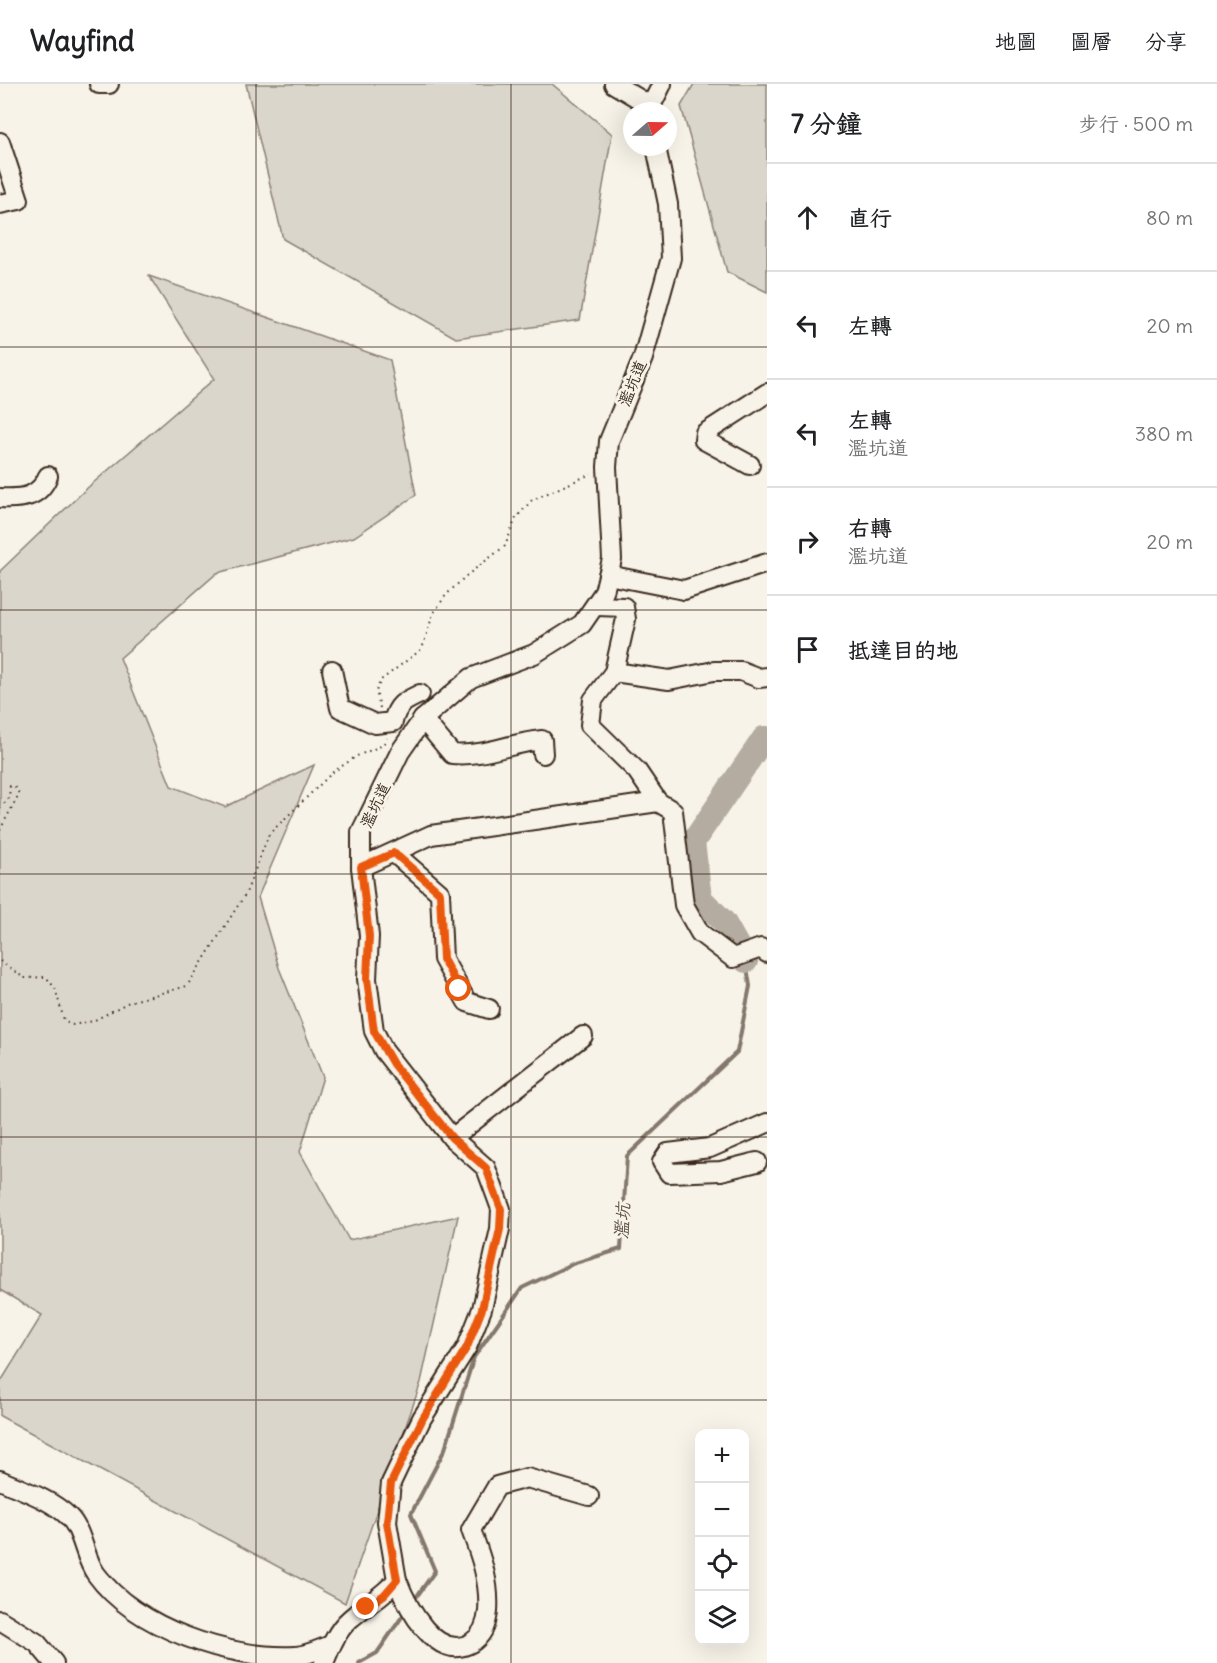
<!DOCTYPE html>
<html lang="zh-TW">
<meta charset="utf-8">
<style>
:root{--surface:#fff;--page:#f6f6f6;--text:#202124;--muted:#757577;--line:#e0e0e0}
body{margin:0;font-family:Delius,"LXGW WenKai TC",sans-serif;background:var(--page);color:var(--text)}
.controls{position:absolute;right:18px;bottom:18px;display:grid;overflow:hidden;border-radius:12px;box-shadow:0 6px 24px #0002}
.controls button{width:54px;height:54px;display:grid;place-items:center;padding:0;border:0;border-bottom:2px solid var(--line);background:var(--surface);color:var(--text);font:30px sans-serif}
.compass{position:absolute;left:623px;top:18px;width:54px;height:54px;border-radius:50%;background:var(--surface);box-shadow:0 6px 24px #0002;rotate:70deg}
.stop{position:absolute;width:18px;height:18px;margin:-14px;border:4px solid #ea580c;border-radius:50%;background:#fff}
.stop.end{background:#ea580c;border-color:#fff;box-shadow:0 2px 6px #0008}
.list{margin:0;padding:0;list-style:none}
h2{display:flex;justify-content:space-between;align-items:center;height:78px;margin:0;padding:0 24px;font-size:26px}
h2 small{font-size:20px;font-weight:400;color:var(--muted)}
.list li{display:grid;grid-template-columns:39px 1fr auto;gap:18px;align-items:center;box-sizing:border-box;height:108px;padding:0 24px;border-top:2px solid var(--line)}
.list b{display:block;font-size:22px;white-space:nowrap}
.list p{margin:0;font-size:20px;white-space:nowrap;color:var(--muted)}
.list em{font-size:20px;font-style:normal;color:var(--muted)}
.icon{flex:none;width:33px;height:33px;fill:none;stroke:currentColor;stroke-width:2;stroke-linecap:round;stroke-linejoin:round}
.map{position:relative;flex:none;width:767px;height:1579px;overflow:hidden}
header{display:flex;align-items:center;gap:36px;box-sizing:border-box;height:84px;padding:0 30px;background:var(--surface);border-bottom:2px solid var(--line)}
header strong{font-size:28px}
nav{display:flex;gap:33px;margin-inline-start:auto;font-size:21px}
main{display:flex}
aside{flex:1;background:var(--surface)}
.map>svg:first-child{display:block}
.green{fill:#dbd6cb;stroke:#8b8074;stroke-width:1.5}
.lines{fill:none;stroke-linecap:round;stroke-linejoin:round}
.stream{stroke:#84786c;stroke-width:4}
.river{stroke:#b4aca0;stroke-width:24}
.minor-casing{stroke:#3b2a1e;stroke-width:22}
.path{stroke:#3b2a1e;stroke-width:2;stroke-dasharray:1.5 4.5;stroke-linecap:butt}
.minor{stroke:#f7f3e8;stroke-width:18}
.route{stroke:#ea580c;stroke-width:8}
.grid{fill:none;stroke:#3b2a1e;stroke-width:1.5;stroke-opacity:0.55}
.labels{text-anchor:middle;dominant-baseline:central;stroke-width:6;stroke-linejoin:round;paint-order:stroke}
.street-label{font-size:16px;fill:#3b2a1e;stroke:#f7f3e8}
.water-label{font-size:18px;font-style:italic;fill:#5f5145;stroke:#f7f3e8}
</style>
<header>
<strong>Wayfind</strong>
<nav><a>地圖</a><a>圖層</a><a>分享</a></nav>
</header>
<main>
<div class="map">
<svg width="767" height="1579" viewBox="0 0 767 1579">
<rect width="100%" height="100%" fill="#f7f3e8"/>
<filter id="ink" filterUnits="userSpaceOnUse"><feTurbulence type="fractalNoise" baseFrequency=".0167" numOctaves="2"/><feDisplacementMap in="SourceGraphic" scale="12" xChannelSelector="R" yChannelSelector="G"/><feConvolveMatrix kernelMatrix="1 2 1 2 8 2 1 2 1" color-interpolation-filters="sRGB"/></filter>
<g filter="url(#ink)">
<g class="green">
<polygon points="246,0 552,0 612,50 580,236 456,254 283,155"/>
<polygon points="694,0 767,0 767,208 727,188 681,22"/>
<polygon points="149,192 390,276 416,411 354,453 217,489 120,574 171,702 225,723 314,681 258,813 279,884 323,993 300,1068 349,1156 458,1132 421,1298 345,1519 0,1332 0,1299 42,1231 0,1206 0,487 85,406 214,295"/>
</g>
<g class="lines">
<g class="stream">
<polyline points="412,1519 435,1487 411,1430 445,1365 474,1273 522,1204 572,1180 621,1165 627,1072 737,968 750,902 746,877"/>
<polyline points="359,1579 377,1569 406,1527"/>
</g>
<polyline class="river" points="746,877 724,838 700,814 693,758 764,654 767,654"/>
<g class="minor-casing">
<g id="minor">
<polyline points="99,0 109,0"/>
<polyline points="614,0 651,22 652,27"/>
<polyline points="651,22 662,0"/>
<polyline points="0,58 19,116 0,120"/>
<polyline points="750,381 704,356 705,349 767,309"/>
<path d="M 0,414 C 22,415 39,414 48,392"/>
<polyline points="608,491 684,506 767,479"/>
<polyline points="597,522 624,523 626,535 614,588 593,616 590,641 637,687 658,718 673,727 684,821 700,849 733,874 761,864 767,869"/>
<path d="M 332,586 L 340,624 L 375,640 L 393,638 C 397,620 405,617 420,610"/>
<polyline points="614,588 669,596 714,587 741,587 759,594 767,593"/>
<path d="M 423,635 L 452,670 C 484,673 510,659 542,656 L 543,670"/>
<polyline points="394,769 440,809 443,875 467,918 489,925"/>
<polyline points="361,783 431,751 658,718"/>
<polyline points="452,1054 583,952"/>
<polyline points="757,1078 721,1087 669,1089 662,1078 668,1069 710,1064 767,1039"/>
<path d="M 0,1396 C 22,1406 50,1415 68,1432 C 83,1446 84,1474 96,1490 C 135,1544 231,1576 296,1572 C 308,1571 320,1565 331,1561"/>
<path d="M 397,1496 C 407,1522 436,1579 471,1559 C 482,1552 487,1540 488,1527 C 490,1498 481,1473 471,1446 L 497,1402 L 527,1394 L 589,1412"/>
<polyline points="0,1536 37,1559 54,1579"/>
<path d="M 324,1579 C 330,1564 337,1546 350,1535 C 366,1521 383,1512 397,1496 L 387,1438 L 391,1399 L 422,1334 L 467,1263 L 482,1225 L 500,1145 L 501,1125 L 486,1084 L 452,1054 L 384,967 L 374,947 L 367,895 L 369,852 L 361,783 L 361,748 L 400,668 L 423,635 L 471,594 L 534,570 L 582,540 L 604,508 L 612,475 L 607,383 L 609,357 L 643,274 L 671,174 L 668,120 L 656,63"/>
</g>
</g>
<g class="path">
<polyline points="380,624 376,607 381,596 422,565 433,530 446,511 466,492 505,462 516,434 532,416 591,390"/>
<polyline points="0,724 9,714 10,702 16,704 19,710 0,746"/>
<polyline points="0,877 24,894 46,893 55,904 64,936 73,941 93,937 129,918 187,902 246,809 269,750 333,688 357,672 383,661 387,654"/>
</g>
<use href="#minor" class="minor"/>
</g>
</g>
<g class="lines" filter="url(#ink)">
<polyline class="route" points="366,1523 384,1511 397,1496 387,1438 391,1399 423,1334 467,1263 482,1225 500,1145 501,1125 486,1084 452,1054 393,980 374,947 367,895 369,852 361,783 394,769 440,809 443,875 459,905"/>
</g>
<path class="grid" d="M 256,0 L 256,1579M 511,0 L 511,1579M 0,263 L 767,263M 0,526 L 767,526M 0,790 L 767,790M 0,1053 L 767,1053M 0,1316 L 767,1316"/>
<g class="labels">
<g class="street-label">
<text transform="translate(632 299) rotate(-68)">濫坑道</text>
<text transform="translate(375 721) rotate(-65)">濫坑道</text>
</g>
<g class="water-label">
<text transform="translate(622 1137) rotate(-86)">濫坑</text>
</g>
</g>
</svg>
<div class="controls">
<button>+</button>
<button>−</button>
<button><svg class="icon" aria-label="locate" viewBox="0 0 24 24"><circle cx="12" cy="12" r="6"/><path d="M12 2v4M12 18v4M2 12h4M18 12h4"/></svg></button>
<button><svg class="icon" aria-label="layers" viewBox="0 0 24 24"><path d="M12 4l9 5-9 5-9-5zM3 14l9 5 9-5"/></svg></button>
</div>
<svg class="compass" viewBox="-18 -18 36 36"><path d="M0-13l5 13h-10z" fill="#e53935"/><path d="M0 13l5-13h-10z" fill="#757577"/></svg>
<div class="stop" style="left:459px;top:905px"></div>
<div class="stop end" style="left:366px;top:1523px"></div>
</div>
<aside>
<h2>7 分鐘<small>步行 · 500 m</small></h2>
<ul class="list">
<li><svg class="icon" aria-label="ahead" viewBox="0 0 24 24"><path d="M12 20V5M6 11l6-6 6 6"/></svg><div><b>直行</b></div><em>80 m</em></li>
<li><svg class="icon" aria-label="left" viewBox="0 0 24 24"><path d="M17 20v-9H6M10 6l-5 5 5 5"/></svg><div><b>左轉</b></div><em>20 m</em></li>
<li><svg class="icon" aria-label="left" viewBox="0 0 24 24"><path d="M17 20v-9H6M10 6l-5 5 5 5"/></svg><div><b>左轉</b><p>濫坑道</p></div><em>380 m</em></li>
<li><svg class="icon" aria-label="right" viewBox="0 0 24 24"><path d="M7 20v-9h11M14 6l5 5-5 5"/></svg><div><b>右轉</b><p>濫坑道</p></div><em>20 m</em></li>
<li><svg class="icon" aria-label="arrive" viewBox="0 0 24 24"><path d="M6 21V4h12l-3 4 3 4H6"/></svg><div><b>抵達目的地</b></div></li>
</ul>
</aside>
</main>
